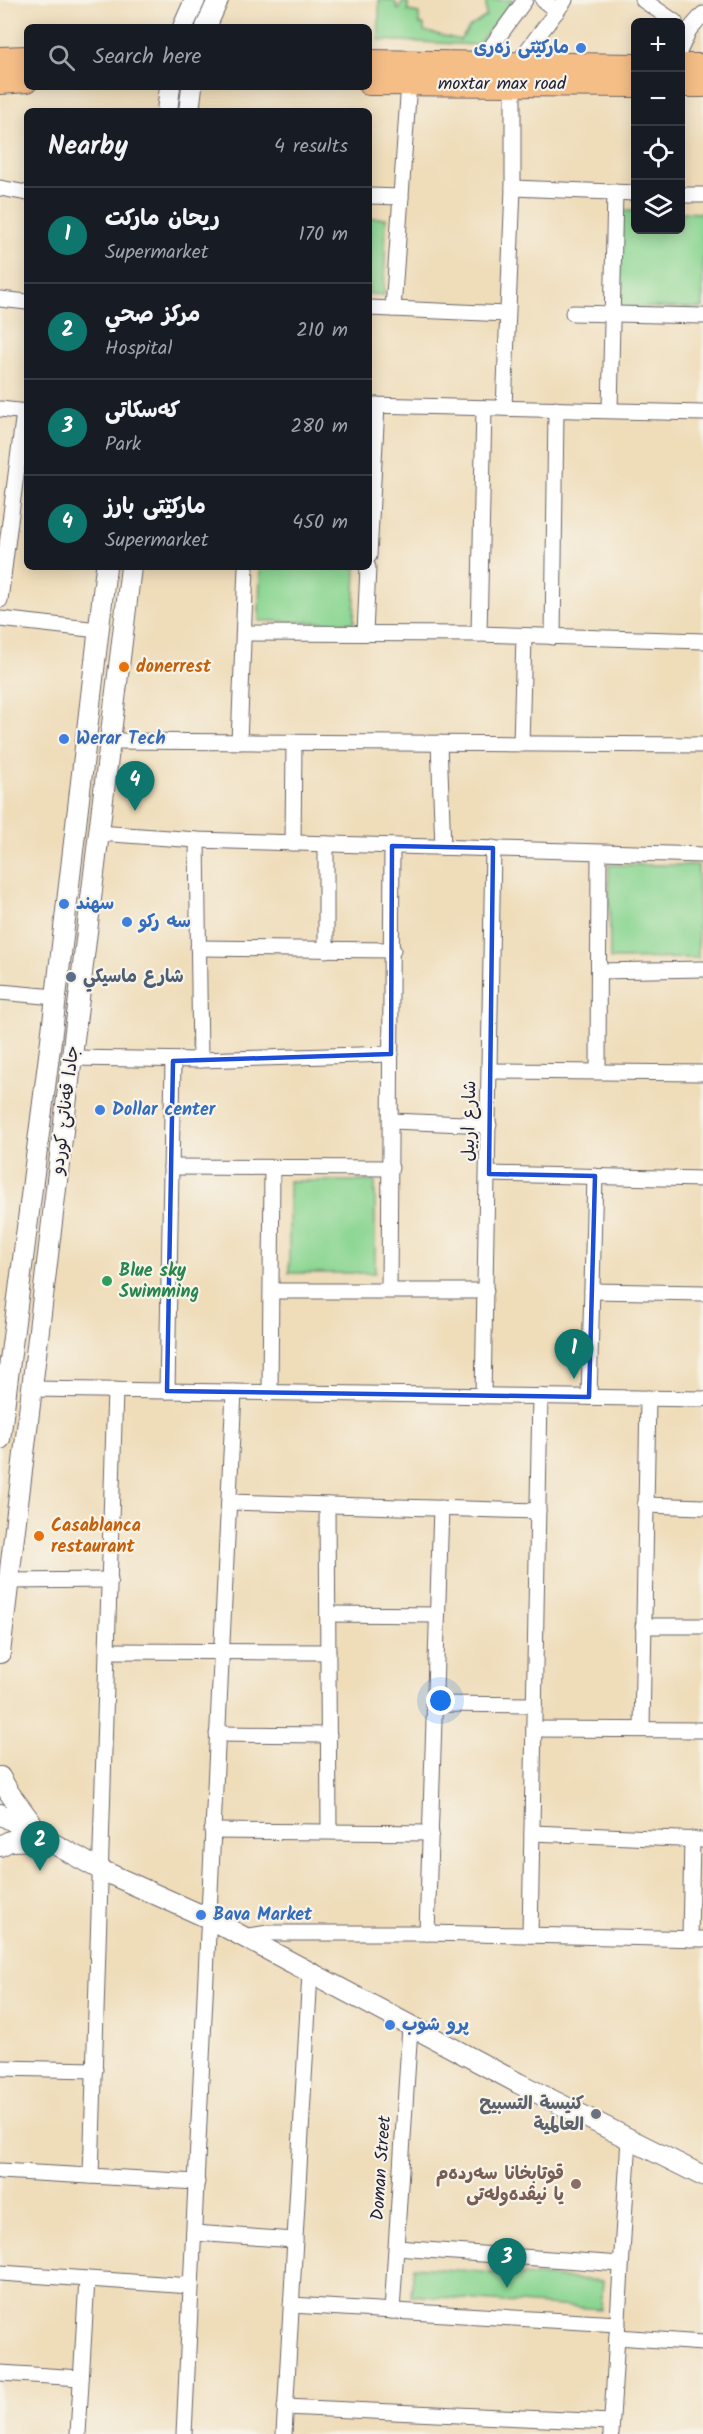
<!DOCTYPE html>
<meta charset="utf-8">
<style>
:root{--surface:#171b24;--page:#20242c;--text:#f1f3f6;--muted:#9ea1a6;--line:#363941;--accent:#0f766e}
body{margin:0;font-family:Kalam,"Playpen Sans Arabic",sans-serif;background:var(--page);color:var(--text)}
.controls{position:absolute;right:18px;top:18px;display:grid;overflow:hidden;border-radius:9px;box-shadow:0 3px 15px #0003}
.controls button{width:54px;height:54px;display:grid;place-items:center;padding:0;border:0;border-bottom:2px solid var(--line);background:var(--surface);color:var(--text);font:30px sans-serif}
.you{position:absolute;left:441px;top:1701px;width:21px;height:21px;margin:-15px;border:4px solid #fff;border-radius:50%;background:#1a73e8;box-shadow:0 0 0 9px #1a73e833}
.badge{display:grid;place-items:center;width:39px;height:39px;border-radius:50%;background:var(--accent);color:#fff;font-size:20px;font-weight:700}
.pin{position:absolute;translate:-50% -50px;filter:drop-shadow(0 2px 3px #0008)}
.pin::after{content:'';position:absolute;top:32px;width:21px;height:18px;background:inherit;clip-path:polygon(0 0,100% 0,50% 100%)}
.list{margin:0;padding:0;list-style:none}
h2{display:flex;justify-content:space-between;align-items:center;height:78px;margin:0;padding:0 24px;font-size:26px}
h2 small{font-size:20px;font-weight:400;color:var(--muted)}
.list li{display:grid;grid-template-columns:39px 1fr auto;gap:18px;align-items:center;box-sizing:border-box;height:96px;padding:0 24px;border-top:2px solid var(--line)}
.list b{display:block;font-size:22px;white-space:nowrap}
.list p{margin:0;font-size:20px;white-space:nowrap;color:var(--muted)}
.list em{font-size:20px;font-style:normal;color:var(--muted)}
.icon{flex:none;width:33px;height:33px;fill:none;stroke:currentColor;stroke-width:2;stroke-linecap:round;stroke-linejoin:round}
.map{position:relative;flex:none;width:703px;height:2434px;overflow:hidden}
.search{position:absolute;background:var(--surface);box-shadow:0 3px 15px #0003;left:24px;top:24px;width:348px;height:66px;display:flex;align-items:center;gap:15px;box-sizing:border-box;padding:0 21px;border-radius:9px;color:var(--muted);font-size:22px}
.panel{position:absolute;background:var(--surface);box-shadow:0 3px 15px #0003;left:24px;top:108px;width:348px;height:462px;border-radius:9px}
.map>svg:first-child{display:block}
.green{fill:#8bd692;stroke:#567c66;stroke-width:1.5}
.lines{fill:none;stroke-linecap:round;stroke-linejoin:round}
.minor-casing{stroke:#6a6367;stroke-width:17}
.tertiary-casing{stroke:#6a6367;stroke-width:22}
.primary-casing{stroke:#6a6367;stroke-width:26}
.minor{stroke:#fff;stroke-width:15}
.tertiary{stroke:#fff;stroke-width:20}
.primary{stroke:#f6be87;stroke-width:24}
.marked{fill:none;stroke:#1d4ed8;stroke-width:4.5;stroke-linejoin:round}
.shop-dot{fill:#3f7fe0;stroke:#f7f3e8;stroke-width:2}
.food-dot{fill:#e8710a;stroke:#f7f3e8;stroke-width:2}
.service-dot{fill:#5c6f8a;stroke:#f7f3e8;stroke-width:2}
.leisure-dot{fill:#2e9e5b;stroke:#f7f3e8;stroke-width:2}
.worship-dot{fill:#6b7280;stroke:#f7f3e8;stroke-width:2}
.education-dot{fill:#8d6e63;stroke:#f7f3e8;stroke-width:2}
.labels{text-anchor:middle;dominant-baseline:central;stroke-width:4.5;stroke-linejoin:round;paint-order:stroke}
.shop-label{font-size:18px;font-weight:bold;fill:#366cbe;stroke:#f7f3e8;text-anchor:start}
.street-label{font-size:18px;fill:#22223b;stroke:#f7f3e8}
.food-label{font-size:18px;font-weight:bold;fill:#c56008;stroke:#f7f3e8;text-anchor:start}
.service-label{font-size:18px;font-weight:bold;fill:#4e5e75;stroke:#f7f3e8;text-anchor:start}
.leisure-label{font-size:18px;font-weight:bold;fill:#27864d;stroke:#f7f3e8;text-anchor:start}
.worship-label{font-size:18px;font-weight:bold;fill:#5b616d;stroke:#f7f3e8;text-anchor:end}
.education-label{font-size:18px;font-weight:bold;fill:#785e54;stroke:#f7f3e8;text-anchor:end}
</style>
<div class="map">
<svg width="703" height="2434" viewBox="0 0 703 2434">
<rect width="100%" height="100%" fill="#f7f3e8"/>
<filter id="ink" filterUnits="userSpaceOnUse"><feTurbulence type="fractalNoise" baseFrequency=".0167" numOctaves="2"/><feDisplacementMap in="SourceGraphic" scale="12" xChannelSelector="R" yChannelSelector="G"/><feConvolveMatrix kernelMatrix="1 2 1 2 8 2 1 2 1" color-interpolation-filters="sRGB"/></filter>
<filter id="wash" filterUnits="userSpaceOnUse"><feTurbulence type="fractalNoise" baseFrequency=".008" numOctaves="4" result="noise"/><feDisplacementMap in="SourceGraphic" scale="24" xChannelSelector="R" yChannelSelector="G"/><feGaussianBlur stdDeviation="1.35" result="paint"/><feColorMatrix in="noise" values="0 0 0 0 0 0 0 0 0 0 0 0 0 0 0 0 0 1.4 0 .05"/><feComposite in="paint" operator="in"/></filter>
<g filter="url(#wash)">
<rect width="100%" height="100%" fill="#efddba"/>
<g class="green">
<polygon points="379,0 392,0 397,4 396,8 399,10 402,2 408,3 408,11 419,13 419,24 424,25 424,31 460,40 470,27 486,16 486,0 514,0 477,45 379,40"/>
<polygon points="622,211 635,211 636,230 680,230 681,212 703,213 703,308 620,307"/>
<polygon points="369,218 386,218 384,295 369,294"/>
<polygon points="260,567 356,567 354,623 259,621"/>
<polygon points="609,865 698,865 698,958 610,959"/>
<rect x="289" y="1181" width="86" height="92"/>
<polygon points="414,2267 603,2281 601,2309 411,2295"/>
</g>
</g>
<g filter="url(#ink)">
<g class="lines">
<g class="minor-casing">
<g id="minor">
<polyline points="543,0 557,11"/>
<polyline points="643,0 675,22"/>
<polyline points="680,50 689,30 703,14"/>
<polyline points="478,65 525,0"/>
<polyline points="516,65 565,0"/>
<polyline points="0,188 27,193"/>
<polyline points="513,188 636,193"/>
<polyline points="680,195 703,195"/>
<polyline points="369,196 401,197"/>
<polyline points="0,299 27,302"/>
<polyline points="369,308 507,314"/>
<polyline points="393,309 409,83"/>
<polyline points="573,313 703,316"/>
<polyline points="369,405 703,413"/>
<polyline points="504,408 513,188 513,84"/>
<polyline points="0,409 27,412"/>
<polyline points="610,410 615,192"/>
<polyline points="369,556 377,405"/>
<polyline points="0,600 24,412"/>
<polyline points="0,619 98,630"/>
<polyline points="244,633 479,634 703,641"/>
<polyline points="365,633 368,567"/>
<polyline points="479,634 484,408"/>
<polyline points="553,637 556,409"/>
<polyline points="110,741 703,745"/>
<polyline points="239,742 246,567"/>
<polyline points="439,743 443,847"/>
<polyline points="521,744 524,636"/>
<polyline points="98,833 197,840 703,855"/>
<polyline points="197,840 200,1060"/>
<polyline points="293,843 294,742"/>
<polyline points="326,844 326,950"/>
<polyline points="198,948 393,950"/>
<polyline points="599,971 703,969"/>
<polyline points="0,992 55,997"/>
<polyline points="72,1058 200,1060 391,1054"/>
<polyline points="491,1071 703,1073"/>
<polyline points="598,1071 599,853"/>
<polyline points="391,1121 489,1125"/>
<polyline points="171,1167 391,1168"/>
<polyline points="489,1174 703,1179"/>
<polyline points="389,1290 392,846"/>
<polyline points="272,1291 486,1291"/>
<polyline points="592,1291 703,1293"/>
<polyline points="32,1389 703,1399"/>
<polyline points="167,1391 173,1061"/>
<polyline points="270,1392 272,1168"/>
<polyline points="483,1396 493,848"/>
<polyline points="589,1397 595,1176"/>
<polyline points="229,1502 538,1511"/>
<polyline points="327,1505 329,1831"/>
<polyline points="645,1505 703,1507"/>
<polyline points="9,1581 110,1580"/>
<polyline points="328,1614 437,1615"/>
<polyline points="643,1626 703,1626"/>
<polyline points="108,1651 328,1652"/>
<polyline points="433,1704 534,1705"/>
<polyline points="534,1729 703,1730"/>
<polyline points="642,1729 648,1398"/>
<polyline points="217,1734 329,1735"/>
<polyline points="212,1831 431,1833"/>
<polyline points="532,1833 703,1840"/>
<polyline points="427,1933 441,1508"/>
<polyline points="530,1935 540,1396"/>
<polyline points="243,1937 268,1933 427,1933 703,1939"/>
<polyline points="690,1939 692,1839"/>
<polyline points="0,2068 95,2070"/>
<polyline points="0,2171 197,2182"/>
<polyline points="91,2176 115,1390"/>
<polyline points="194,2233 295,2240"/>
<polyline points="397,2248 621,2264"/>
<polyline points="0,2273 191,2286"/>
<polyline points="291,2305 618,2324"/>
<polyline points="392,2311 410,2027"/>
<polyline points="617,2337 703,2343"/>
<polyline points="0,2373 81,2378"/>
<polyline points="285,2407 611,2422"/>
<polyline points="78,2434 87,2279"/>
<polyline points="184,2434 234,1392"/>
<polyline points="284,2434 310,1973"/>
<polyline points="611,2434 629,2138"/>
</g>
</g>
<g class="tertiary-casing">
<g id="tertiary">
<polyline points="183,27 195,0"/>
<polyline points="206,27 218,0"/>
<polyline points="167,111 170,87"/>
<polyline points="189,111 192,87"/>
<polyline points="0,1439 51,1040 106,567"/>
<polyline points="0,1653 131,567"/>
<polyline points="0,1777 10,1794 39,1833"/>
<polyline points="0,1814 101,1870 208,1918 518,2083 703,2176"/>
<polyline points="0,1846 10,1841 44,1840"/>
</g>
</g>
<g class="primary-casing">
<g id="primary">
<polyline points="0,59 27,58"/>
<polyline points="369,62 636,66"/>
<polyline points="680,66 703,66"/>
<polyline points="0,82 27,80"/>
<polyline points="369,83 636,85"/>
<polyline points="680,85 703,85"/>
</g>
</g>
<use href="#minor" class="minor"/>
<use href="#tertiary" class="tertiary"/>
<use href="#primary" class="primary"/>
</g>
</g>
<path class="marked" d="M 392,846 L 493,848 L 489,1174 L 595,1176 L 589,1397 L 167,1391 L 173,1061 L 391,1054 Z"/>
<g class="shop-dot">
<circle cx="581" cy="48" r="6"/>
<circle cx="64" cy="739" r="6"/>
<circle cx="64" cy="904" r="6"/>
<circle cx="127" cy="922" r="6"/>
<circle cx="100" cy="1110" r="6"/>
<circle cx="201" cy="1915" r="6"/>
<circle cx="390" cy="2025" r="6"/>
</g>
<g class="food-dot">
<circle cx="124" cy="667" r="6"/>
<circle cx="39" cy="1536" r="6"/>
</g>
<circle class="service-dot" cx="71" cy="977" r="6"/>
<circle class="leisure-dot" cx="107" cy="1281" r="6"/>
<circle class="worship-dot" cx="596" cy="2114" r="6"/>
<circle class="education-dot" cx="576" cy="2184" r="6"/>
<g class="labels">
<g class="shop-label">
<text x="569" y="48" text-anchor="end">مارکێتی زەری</text>
<text x="76" y="739">Werar Tech</text>
<text x="76" y="904">سهند</text>
<text x="139" y="922">سه ركو</text>
<text x="112" y="1110">Dollar center</text>
<text x="213" y="1915">Bava Market</text>
<text x="402" y="2025">پرو شوب</text>
</g>
<g class="street-label">
<text x="502" y="84">moxtar max road</text>
<text transform="translate(66 1110) rotate(-83)">جادا قەناتێ کوردو</text>
<text transform="translate(470 1121) rotate(-89)">شارع اربيل</text>
<text transform="translate(382 2168) rotate(-86)">Doman Street</text>
</g>
<g class="food-label">
<text x="136" y="667">donerrest</text>
<text x="51" y="1526">Casablanca<tspan x="51" dy="21">restaurant</tspan></text>
</g>
<g class="service-label">
<text x="83" y="977">شارع ماسيكي</text>
</g>
<g class="leisure-label">
<text x="119" y="1271">Blue sky<tspan x="119" dy="21">Swimming</tspan></text>
</g>
<g class="worship-label">
<text x="584" y="2104">كنيسة التسبيح<tspan x="584" dy="21">العالمية</tspan></text>
</g>
<g class="education-label">
<text x="564" y="2174">قوتابخانا سەردەم<tspan x="564" dy="21">یا نیڤدەولەتی</tspan></text>
</g>
</g>
</svg>
<div class="controls">
<button>+</button>
<button>−</button>
<button><svg class="icon" aria-label="locate" viewBox="0 0 24 24"><circle cx="12" cy="12" r="6"/><path d="M12 2v4M12 18v4M2 12h4M18 12h4"/></svg></button>
<button><svg class="icon" aria-label="layers" viewBox="0 0 24 24"><path d="M12 4l9 5-9 5-9-5zM3 14l9 5 9-5"/></svg></button>
</div>
<div class="you"></div>
<div class="pin badge" style="left:574px;top:1379px">1</div>
<div class="pin badge" style="left:40px;top:1871px">2</div>
<div class="pin badge" style="left:507px;top:2288px">3</div>
<div class="pin badge" style="left:135px;top:811px">4</div>
<div class="search"><svg class="icon" aria-label="search" viewBox="0 0 24 24"><circle cx="10" cy="10" r="6"/><path d="M15 15l6 6"/></svg>Search here</div>
<section class="panel">
<h2>Nearby<small>4 results</small></h2>
<ul class="list">
<li><span class="badge">1</span><div><b>ريحان ماركت</b><p>Supermarket</p></div><em>170 m</em></li>
<li><span class="badge">2</span><div><b>مركز صحي</b><p>Hospital</p></div><em>210 m</em></li>
<li><span class="badge">3</span><div><b>کەسکاتی</b><p>Park</p></div><em>280 m</em></li>
<li><span class="badge">4</span><div><b>مارکێتی بارز</b><p>Supermarket</p></div><em>450 m</em></li>
</ul>
</section>
</div>
